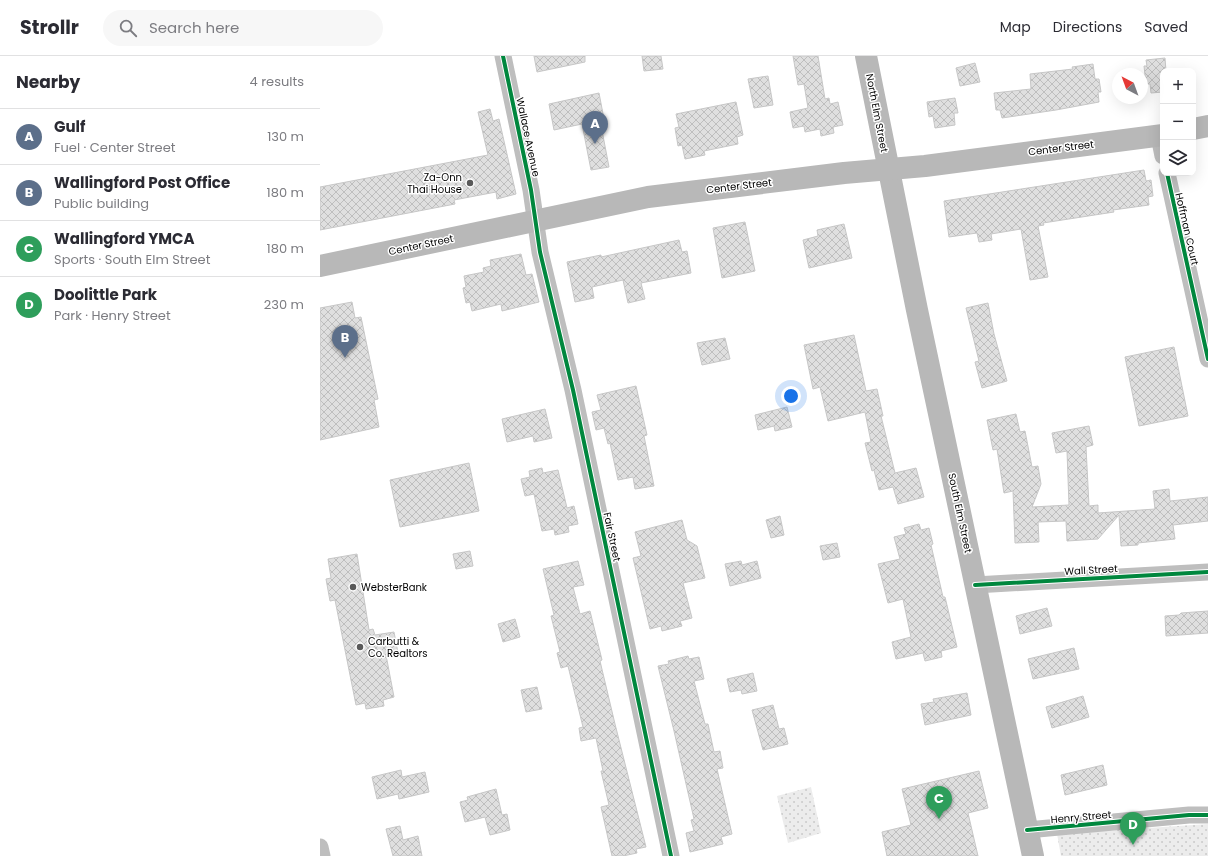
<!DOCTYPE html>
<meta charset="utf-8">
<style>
:root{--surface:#fff;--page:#f7f7f7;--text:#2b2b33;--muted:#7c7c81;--line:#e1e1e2;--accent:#1a73e8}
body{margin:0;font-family:Poppins,sans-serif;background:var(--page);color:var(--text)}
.controls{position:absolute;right:12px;top:12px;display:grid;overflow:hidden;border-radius:8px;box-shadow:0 4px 16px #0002}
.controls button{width:36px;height:36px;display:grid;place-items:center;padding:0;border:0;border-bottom:1px solid var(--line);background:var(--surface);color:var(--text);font:20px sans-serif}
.compass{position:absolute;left:792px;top:12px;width:36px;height:36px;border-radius:50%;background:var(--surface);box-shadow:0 4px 16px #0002;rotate:319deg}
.you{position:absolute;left:471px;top:340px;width:14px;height:14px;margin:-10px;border:3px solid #fff;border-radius:50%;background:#1a73e8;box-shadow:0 0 0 6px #1a73e833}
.badge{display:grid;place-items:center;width:26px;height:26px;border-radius:50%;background:var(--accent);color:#fff;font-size:13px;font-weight:700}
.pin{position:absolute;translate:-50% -33px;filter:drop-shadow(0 1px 2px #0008)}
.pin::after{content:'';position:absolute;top:21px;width:14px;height:12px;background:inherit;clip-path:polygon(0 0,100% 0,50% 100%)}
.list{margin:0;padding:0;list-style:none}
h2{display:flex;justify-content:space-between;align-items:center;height:52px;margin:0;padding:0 16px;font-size:17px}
h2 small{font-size:13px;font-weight:400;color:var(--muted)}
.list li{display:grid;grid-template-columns:26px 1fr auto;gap:12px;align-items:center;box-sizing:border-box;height:56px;padding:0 16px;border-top:1px solid var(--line)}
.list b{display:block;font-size:15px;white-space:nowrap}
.list p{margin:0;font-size:13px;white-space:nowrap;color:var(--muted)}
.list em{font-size:13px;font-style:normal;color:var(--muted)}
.icon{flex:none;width:22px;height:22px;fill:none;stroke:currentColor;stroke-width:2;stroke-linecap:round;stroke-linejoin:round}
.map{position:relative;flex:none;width:888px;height:800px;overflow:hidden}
header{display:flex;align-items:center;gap:24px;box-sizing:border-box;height:56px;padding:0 20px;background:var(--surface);border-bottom:1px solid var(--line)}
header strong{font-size:19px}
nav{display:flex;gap:22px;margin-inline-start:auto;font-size:14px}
.search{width:280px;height:36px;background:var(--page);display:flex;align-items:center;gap:10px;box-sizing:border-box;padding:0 14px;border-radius:22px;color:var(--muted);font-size:15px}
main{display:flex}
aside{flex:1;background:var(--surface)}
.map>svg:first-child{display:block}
.park{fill:url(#park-dots)}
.building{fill:url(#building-cross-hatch);stroke:#c7c7c7}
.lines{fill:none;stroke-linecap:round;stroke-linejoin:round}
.minor{stroke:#bebebe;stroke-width:17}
.secondary{stroke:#b8b8b8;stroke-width:22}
.cycleway-casing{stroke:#fff;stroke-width:6}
.cycleway{stroke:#00873e;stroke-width:4}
.poi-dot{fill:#595959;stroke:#fff;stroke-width:1.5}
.labels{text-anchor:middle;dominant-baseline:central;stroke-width:3;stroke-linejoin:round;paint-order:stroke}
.street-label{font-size:10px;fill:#000;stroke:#fff}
.poi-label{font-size:10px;fill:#000;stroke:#fff;text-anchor:start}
</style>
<header>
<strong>Strollr</strong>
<div class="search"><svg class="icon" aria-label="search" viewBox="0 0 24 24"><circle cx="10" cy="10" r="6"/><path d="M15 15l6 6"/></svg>Search here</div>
<nav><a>Map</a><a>Directions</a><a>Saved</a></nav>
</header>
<main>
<aside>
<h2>Nearby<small>4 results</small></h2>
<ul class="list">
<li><span class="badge" style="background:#5c6f8a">A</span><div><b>Gulf</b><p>Fuel · Center Street</p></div><em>130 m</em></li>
<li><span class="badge" style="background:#5c6f8a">B</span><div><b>Wallingford Post Office</b><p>Public building</p></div><em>180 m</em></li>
<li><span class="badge" style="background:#2e9e5b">C</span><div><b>Wallingford YMCA</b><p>Sports · South Elm Street</p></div><em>180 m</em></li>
<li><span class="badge" style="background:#2e9e5b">D</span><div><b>Doolittle Park</b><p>Park · Henry Street</p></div><em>230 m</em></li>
</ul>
</aside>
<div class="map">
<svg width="888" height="800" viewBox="0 0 888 800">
<defs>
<pattern id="park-dots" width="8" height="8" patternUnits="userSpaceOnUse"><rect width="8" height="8" fill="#ececec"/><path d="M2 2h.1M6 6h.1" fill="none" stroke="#c9c9c9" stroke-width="1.8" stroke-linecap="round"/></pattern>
<pattern id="building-cross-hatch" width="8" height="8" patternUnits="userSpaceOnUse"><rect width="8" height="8" fill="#dfdfdf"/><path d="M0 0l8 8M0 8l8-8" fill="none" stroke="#bebebe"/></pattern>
</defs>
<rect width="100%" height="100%" fill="#fff"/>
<g class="park">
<polygon points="491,731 501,777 468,787 457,740"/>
<polygon points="888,768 888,800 741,800 737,778"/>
</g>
<g class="building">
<polygon points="214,0 265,0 265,6 217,16"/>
<polygon points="322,0 341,0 343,13 324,15"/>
<polygon points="473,0 498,0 505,43 509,42 510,48 518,46 523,69 513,71 514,77 501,80 500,73 485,76 484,70 473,72 470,56 488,52 484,28 478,29"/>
<polygon points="845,2 846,15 843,15 843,36 831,37 830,28 826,28 824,10 827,10 826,4"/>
<polygon points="655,7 660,26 640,30 636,12"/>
<polygon points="773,8 775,23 779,23 781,36 778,36 779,46 736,54 682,62 680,54 676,54 674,37 711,33 710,18 753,13 752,11"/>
<polygon points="448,20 453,49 434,52 428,23"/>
<polygon points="279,37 284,63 280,64 289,111 271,114 262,68 234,74 229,48"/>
<polygon points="635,42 638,57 634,57 635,69 615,72 613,60 609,61 607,46"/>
<polygon points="416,46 423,79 417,81 418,88 384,95 385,99 365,103 362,89 358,90 355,72 359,71 356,58"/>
<polygon points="170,53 173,65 179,63 196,138 177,143 176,136 134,144 135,148 0,174 0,131 168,99 158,56"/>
<polygon points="824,114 826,125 831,124 833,140 828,141 829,149 793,154 794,156 723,167 724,169 718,170 728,221 710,224 701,173 671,178 672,184 659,186 657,177 629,181 624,145"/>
<polygon points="425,166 435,215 402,222 393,172"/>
<polygon points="524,168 532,202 489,212 483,184 498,180 497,174"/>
<polygon points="359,184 362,196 367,195 371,217 321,227 325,243 308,247 303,224 272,231 274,242 255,246 247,206 281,199 281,201"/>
<polygon points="201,198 206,219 212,218 219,246 182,255 181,248 152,255 150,246 146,247 143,232 146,231 144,220 164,216 163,212 171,210 170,204"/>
<polygon points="32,246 35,262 41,261 58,343 54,344 59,371 0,384 0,252"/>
<polygon points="668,247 674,278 687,325 662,332 655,306 659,305 646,252"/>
<polygon points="534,279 546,335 557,333 563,360 561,360 575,417 596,412 604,441 578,448 573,431 559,434 554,414 552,415 545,387 551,386 545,356 508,365 500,331 493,333 484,289"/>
<polygon points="405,282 410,303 382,309 377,287"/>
<polygon points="854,291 868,360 819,370 805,301"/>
<polygon points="316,330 327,379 324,380 334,430 315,433 313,421 298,424 290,387 288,388 284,372 276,374 272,356 281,354 277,339"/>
<polygon points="467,351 472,371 455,375 454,370 438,374 435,359"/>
<polygon points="225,353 232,382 214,386 213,380 187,386 182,363"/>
<polygon points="696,358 700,376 705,375 712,411 718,410 721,428 712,451 749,449 747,395 736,397 732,377 769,370 773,389 766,391 769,450 778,449 778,457 835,453 833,435 849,433 850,445 888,441 888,465 853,469 855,483 818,487 818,489 801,490 799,459 778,483 747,485 746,465 718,466 719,486 695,487 693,435 684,437 677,393 673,394 667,364"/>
<polygon points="149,407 159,455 80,471 70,424"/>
<polygon points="222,412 223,417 238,414 247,452 254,450 258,468 248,470 249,476 235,479 234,473 222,475 214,438 205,440 201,423 210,421 209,415"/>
<polygon points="460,460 464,479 451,482 446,464"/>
<polygon points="362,464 367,484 377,490 385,522 363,527 372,562 360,565 362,570 342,575 341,570 330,573 313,502 321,500 315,476"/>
<polygon points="599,468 601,474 609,472 613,488 611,489 623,541 625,541 637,591 621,595 622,601 605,605 603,597 576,603 572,586 591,581 583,543 568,547 558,508 580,503 574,481 586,478 584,472"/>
<polygon points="517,487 520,501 503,504 500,490"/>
<polygon points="150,495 153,510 136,513 133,498"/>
<polygon points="37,498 49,574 53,573 55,579 74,576 78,597 66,599 74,641 63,644 64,650 46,653 45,647 36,649 15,544 10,545 6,523 11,522 8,503"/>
<polygon points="258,505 264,529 253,531 260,558 270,555 282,604 280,605 295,668 326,791 316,793 317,797 303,800 292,800 281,751 289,749 281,715 283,715 276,682 261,685 259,672 263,671 248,610 241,612 237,597 240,596 231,560 234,559 223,513"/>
<polygon points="421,505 422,509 437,505 441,522 410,530 405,508"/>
<polygon points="727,552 732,570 700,578 696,560"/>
<polygon points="888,555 888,577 846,580 845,560 859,559 861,557"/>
<polygon points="195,563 200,581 183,586 178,568"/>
<polygon points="754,592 759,613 713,623 708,603"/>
<polygon points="368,600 369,603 379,601 384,623 374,625 385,668 388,668 394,696 400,695 403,712 397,713 412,778 401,781 403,788 370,796 366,777 374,775 371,764 374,763 354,675 338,610 349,608 348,605"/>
<polygon points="433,617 437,635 422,638 421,634 410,636 407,623"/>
<polygon points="217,631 222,653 206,656 201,634"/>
<polygon points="647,637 651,659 605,669 601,648 614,646 613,643"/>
<polygon points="763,640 769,661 732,672 726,651"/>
<polygon points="453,649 459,673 464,672 468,688 443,694 432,654"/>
<polygon points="783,709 787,729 745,739 741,719"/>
<polygon points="81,714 82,721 105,716 109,736 79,743 78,738 57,743 52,721"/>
<polygon points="659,715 668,752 648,757 658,800 567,800 562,776 591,769 582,733"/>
<polygon points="176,733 182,759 187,758 190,774 170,779 165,761 145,766 140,746 148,744 147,741"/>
<polygon points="80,770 83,784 98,780 102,800 73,800 66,773"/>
</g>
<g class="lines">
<g class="minor">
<polyline points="183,0 211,134 220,196 253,334 351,800"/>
<polyline points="839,80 843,100"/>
<polyline points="847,117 888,303"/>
<polyline points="655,529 888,516"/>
<polyline points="707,774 869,759 888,759"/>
<polyline points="0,791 2,800"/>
</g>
<g class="secondary">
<polyline points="546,0 597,254 713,800"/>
<polyline points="873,73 888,70"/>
<polyline points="0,210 328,141 524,117 605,110 843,79"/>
</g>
<g class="cycleway-casing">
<g id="cycleway">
<polyline points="183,0 211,134 220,196 253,334 351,800"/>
<polyline points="847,117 888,303"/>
<polyline points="655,529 888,516"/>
<polyline points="707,774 869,759 888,759"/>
</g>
</g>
<use href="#cycleway" class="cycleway"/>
</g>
<g class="poi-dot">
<circle cx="150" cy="127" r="4"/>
<circle cx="33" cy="531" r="4"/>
<circle cx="40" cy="591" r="4"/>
</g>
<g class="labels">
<g class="street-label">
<text transform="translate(557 57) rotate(79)">North Elm Street</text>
<text transform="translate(208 81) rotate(78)">Wallace Avenue</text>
<text transform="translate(741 92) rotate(-7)">Center Street</text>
<text transform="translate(419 130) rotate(-7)">Center Street</text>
<text transform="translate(867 173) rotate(77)">Hoffman Court</text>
<text transform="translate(101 189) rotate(-12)">Center Street</text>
<text transform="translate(640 457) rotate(78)">South Elm Street</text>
<text transform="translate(292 481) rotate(78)">Fair Street</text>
<text transform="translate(771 514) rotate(-3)">Wall Street</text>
<text transform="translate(761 761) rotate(-5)">Henry Street</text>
</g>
<g class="poi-label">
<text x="142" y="121" text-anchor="end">Za-Onn<tspan x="142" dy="12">Thai House</tspan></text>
<text x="41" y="531">WebsterBank</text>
<text x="48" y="585">Carbutti &amp;<tspan x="48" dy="12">Co. Realtors</tspan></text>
</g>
</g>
</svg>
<div class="controls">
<button>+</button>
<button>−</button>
<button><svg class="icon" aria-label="layers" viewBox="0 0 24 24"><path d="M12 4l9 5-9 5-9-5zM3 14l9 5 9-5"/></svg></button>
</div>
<svg class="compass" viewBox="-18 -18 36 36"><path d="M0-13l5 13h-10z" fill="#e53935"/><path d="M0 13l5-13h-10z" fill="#7c7c81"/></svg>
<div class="you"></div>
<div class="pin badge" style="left:275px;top:88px;background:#5c6f8a">A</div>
<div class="pin badge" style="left:25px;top:302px;background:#5c6f8a">B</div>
<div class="pin badge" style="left:619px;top:763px;background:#2e9e5b">C</div>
<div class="pin badge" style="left:813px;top:789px;background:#2e9e5b">D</div>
</div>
</main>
